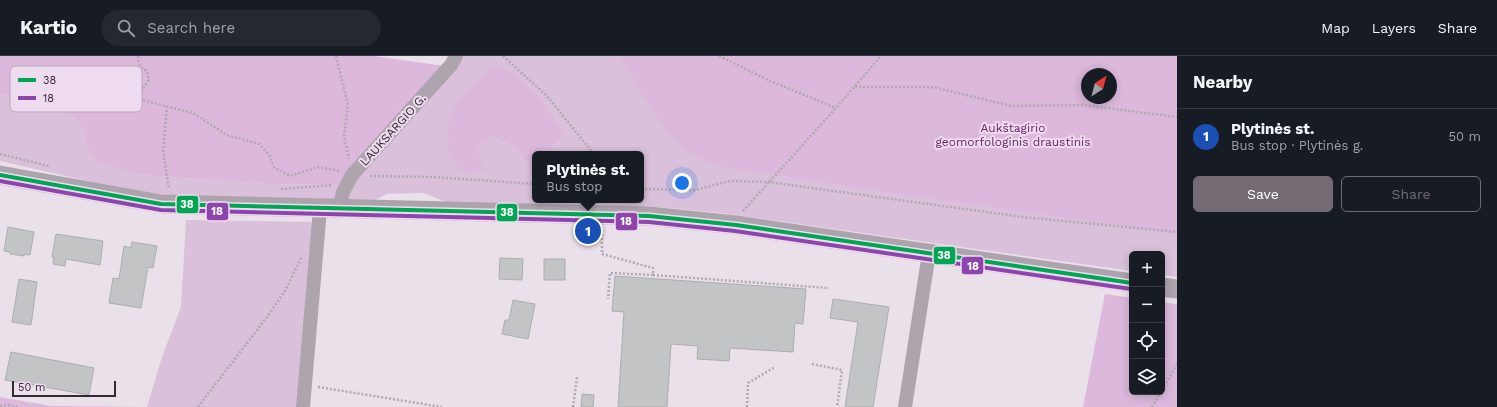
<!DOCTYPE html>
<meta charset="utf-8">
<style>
:root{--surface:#171b24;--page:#242831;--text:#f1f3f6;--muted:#9ea1a6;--line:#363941;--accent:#736a73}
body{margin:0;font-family:"Work Sans",sans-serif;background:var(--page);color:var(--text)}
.controls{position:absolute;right:12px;bottom:12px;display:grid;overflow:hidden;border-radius:6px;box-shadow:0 2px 10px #0003}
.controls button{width:36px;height:36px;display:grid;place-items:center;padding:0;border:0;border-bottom:1px solid var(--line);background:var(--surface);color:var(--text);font:20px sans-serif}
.compass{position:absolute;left:1081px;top:12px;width:36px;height:36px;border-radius:50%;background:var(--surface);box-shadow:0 2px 10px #0003;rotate:36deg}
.scale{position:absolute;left:12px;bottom:10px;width:104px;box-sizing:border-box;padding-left:4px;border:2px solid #332b33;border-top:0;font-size:11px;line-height:14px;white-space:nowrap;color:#332b33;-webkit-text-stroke:3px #efdbef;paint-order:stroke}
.you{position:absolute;left:682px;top:127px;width:14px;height:14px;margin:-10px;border:3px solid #fff;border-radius:50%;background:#1a73e8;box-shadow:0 0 0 6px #1a73e833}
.badge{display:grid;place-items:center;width:26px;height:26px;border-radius:50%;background:var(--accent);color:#fff;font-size:13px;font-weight:700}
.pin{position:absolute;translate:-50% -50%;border:2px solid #fff;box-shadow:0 1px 4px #0006}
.popup{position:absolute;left:532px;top:95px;width:112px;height:52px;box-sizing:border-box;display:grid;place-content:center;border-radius:6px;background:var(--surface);filter:drop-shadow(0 1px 3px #0005);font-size:13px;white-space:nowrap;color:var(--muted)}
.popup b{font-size:15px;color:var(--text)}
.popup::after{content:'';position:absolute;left:50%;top:100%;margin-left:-8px;border:8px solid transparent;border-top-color:var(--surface)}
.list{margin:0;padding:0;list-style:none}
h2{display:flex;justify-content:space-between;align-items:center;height:52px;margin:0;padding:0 16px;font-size:17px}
h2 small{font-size:13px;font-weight:400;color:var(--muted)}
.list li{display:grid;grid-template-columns:26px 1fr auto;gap:12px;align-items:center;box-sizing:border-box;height:56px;padding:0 16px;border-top:1px solid var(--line)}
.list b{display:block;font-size:15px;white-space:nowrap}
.list p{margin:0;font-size:13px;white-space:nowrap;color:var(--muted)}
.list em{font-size:13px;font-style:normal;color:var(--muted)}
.actions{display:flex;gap:8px;padding:12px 16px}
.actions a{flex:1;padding:9px 0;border:1px solid var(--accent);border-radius:6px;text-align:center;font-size:14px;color:var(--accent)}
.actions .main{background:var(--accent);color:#fff}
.icon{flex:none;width:22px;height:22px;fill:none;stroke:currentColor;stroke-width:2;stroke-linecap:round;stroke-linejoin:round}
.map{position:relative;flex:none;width:1177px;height:351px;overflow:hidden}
header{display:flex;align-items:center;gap:24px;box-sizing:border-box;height:56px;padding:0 20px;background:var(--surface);border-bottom:1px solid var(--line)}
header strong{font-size:19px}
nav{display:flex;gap:22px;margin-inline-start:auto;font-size:14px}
.search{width:280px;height:36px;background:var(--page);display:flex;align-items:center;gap:10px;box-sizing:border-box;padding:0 14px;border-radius:22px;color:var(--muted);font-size:15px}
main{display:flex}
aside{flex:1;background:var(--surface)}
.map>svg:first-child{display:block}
.green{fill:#dac0da;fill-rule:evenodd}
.forest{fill:#dcb8dc;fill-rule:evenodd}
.building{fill:#c2c4c6;stroke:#acadaf}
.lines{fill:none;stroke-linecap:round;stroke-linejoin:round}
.path{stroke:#b0a9b0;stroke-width:2.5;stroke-dasharray:2 2;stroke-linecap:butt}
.street{stroke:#ada4ad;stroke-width:14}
.secondary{stroke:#ada3ad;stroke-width:19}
.bus-1-casing{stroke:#efdbef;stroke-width:7}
.bus-2-casing{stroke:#efdbef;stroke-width:7}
.bus-1{stroke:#00a651;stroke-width:4}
.bus-2{stroke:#8e44ad;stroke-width:4}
.labels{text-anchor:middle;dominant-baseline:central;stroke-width:4;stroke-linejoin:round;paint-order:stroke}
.park-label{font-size:12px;fill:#672469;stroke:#efdbef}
.street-label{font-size:12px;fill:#332b33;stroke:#efdbef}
.key{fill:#efdbef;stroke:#b7a6b7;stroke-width:1}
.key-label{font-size:11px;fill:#332b33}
.line-badge{stroke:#efdbef;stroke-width:1.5}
.badge-label{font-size:11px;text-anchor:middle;font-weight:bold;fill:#fff}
</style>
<header>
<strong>Kartio</strong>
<div class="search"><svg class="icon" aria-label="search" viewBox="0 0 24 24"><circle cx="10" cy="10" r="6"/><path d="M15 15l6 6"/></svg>Search here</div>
<nav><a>Map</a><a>Layers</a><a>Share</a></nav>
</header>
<main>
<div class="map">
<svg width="1177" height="351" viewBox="0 0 1177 351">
<rect width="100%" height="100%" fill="#eae0ea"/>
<g class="green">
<path d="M 449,0 L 1177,0 L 1177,221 L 1162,219 L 1162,198 L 1132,198 L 1132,215 L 721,157 L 658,151 L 446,146 L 424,137 L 387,138 L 375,144 L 178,140 L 145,137 L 109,130 L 0,105 L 0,38 L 61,53 L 73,60 L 83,74 L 89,96 L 97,106 L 139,119 L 265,128 L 339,129 L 444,10 ZM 514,17 L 541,42 L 564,78 L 548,98 L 641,98 L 641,144 L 535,144 L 535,114 L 532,114 L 514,90 L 490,81 L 477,93 ZM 1087,18 L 1111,18 L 1111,42 L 1087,42 Z"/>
<polygon points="186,164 315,166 298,351 147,351 162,301 181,251"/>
</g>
<g class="forest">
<polygon points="0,0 374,0 444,10 339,129 265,128 139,119 97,106 89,96 83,74 73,60 61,53 0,38"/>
<path d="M 620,0 L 1177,0 L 1177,178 L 900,138 L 719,110 C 712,107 705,105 699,102 C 661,82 641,35 620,0 ZM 1087,18 L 1111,18 L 1111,42 L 1087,42 Z"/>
<polygon points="496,10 514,17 541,42 564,78 548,98 535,98 535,114 532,114 514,90 491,81 477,93 485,114 466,117 457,111 449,95 448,69 455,50 488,13"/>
<polygon points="1105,238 1132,242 1132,336 1162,336 1162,246 1177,248 1177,351 1083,351"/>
<polygon points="0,341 51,350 147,351 0,351"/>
</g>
<g class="building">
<polygon points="8,171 34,176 30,199 24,198 24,200 10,198 10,196 4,195"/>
<polygon points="56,178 103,185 100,209 66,203 65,210 53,208 54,201 52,201"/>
<polygon points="132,186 157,190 153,212 148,211 141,252 109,247 113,222 119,223 124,190 131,192"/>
<polygon points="500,202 523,203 522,224 499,223"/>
<rect x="544" y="203" width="21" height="21"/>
<polygon points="615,220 806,233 803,268 795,267 793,296 730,292 729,305 697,303 698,290 671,288 667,351 618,351 624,256 612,255"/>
<polygon points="19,223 37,226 31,269 12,266"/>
<polygon points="833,243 889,251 873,351 845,351 858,266 830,262"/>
<polygon points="513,244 535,248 528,283 502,278 505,264 509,264"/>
<polygon points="11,296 94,312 89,339 5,324"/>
<polygon points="582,338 594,339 593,351 581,351"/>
</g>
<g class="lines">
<g class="path">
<path d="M 138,0 C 138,8 141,12 147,15 L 149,23 L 140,38 L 142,44 L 193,57 L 227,79 L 259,88 L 269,99 L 274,111 L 290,120 L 318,111 L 340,115"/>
<polyline points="336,0 348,49 344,80 349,103"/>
<polyline points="503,0 547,40 594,98"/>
<polyline points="719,0 768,24 836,52"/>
<polyline points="855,31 933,31 1011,50 1082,49 1177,61"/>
<polyline points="167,50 163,96 169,133"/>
<polyline points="0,98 49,110"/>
<polyline points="370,120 433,121 535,128"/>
<polyline points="281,133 332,129"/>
<polyline points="641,133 695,134 730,125 768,126 1023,161 1177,176"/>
<polyline points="743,155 836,52 881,0"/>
<polyline points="602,174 602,198 653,212 653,219 610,217 608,243"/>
<polyline points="653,219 829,232"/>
<polyline points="812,308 842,314 837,351"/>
<polyline points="318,331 442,351"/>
<polyline points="1162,334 1177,308"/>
<polyline points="0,350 8,349 17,351"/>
<polyline points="198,351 267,261 285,235 301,202"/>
<polyline points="573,351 577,321"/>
<polyline points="747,351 748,327 775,311"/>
<polyline points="1152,351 1161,336"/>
</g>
<g class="street">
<polyline points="339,153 343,136 352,119 451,9 456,0"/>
<polyline points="303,351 320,153"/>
<polyline points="905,351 929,197"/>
</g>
<g class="secondary">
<polyline points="0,119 161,148 649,160 736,169 1132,227"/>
<polyline points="1162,231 1177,233"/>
</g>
<g class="bus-1-casing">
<polyline id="bus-1" points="0,119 161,148 649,160 736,169 1132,227"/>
</g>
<g class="bus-2-casing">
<polyline id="bus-2" points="0,125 161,154 649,166 735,175 1131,233"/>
</g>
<use href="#bus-1" class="bus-1"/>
<use href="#bus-2" class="bus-2"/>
</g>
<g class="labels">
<g class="park-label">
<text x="1013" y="72">Aukštagirio<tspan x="1013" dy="14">geomorfologinis draustinis</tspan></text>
</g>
<g class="street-label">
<text transform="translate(393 74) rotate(-48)">LAUKSARGIO G.</text>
</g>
</g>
<rect x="10" y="10" width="132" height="46" rx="6" class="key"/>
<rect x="18" y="22" width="18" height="4" fill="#00a651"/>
<rect x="18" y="40" width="18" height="4" fill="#8e44ad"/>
<g class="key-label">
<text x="43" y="28">38</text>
<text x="43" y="46">18</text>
</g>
<g class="line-badge">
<rect x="176" y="139" width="23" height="19" rx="4" fill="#00a651"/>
<rect x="206" y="146" width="23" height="19" rx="4" fill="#8e44ad"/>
<rect x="496" y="147" width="22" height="19" rx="4" fill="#00a651"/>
<rect x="615" y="156" width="23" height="19" rx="4" fill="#8e44ad"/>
<rect x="933" y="190" width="23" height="19" rx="4" fill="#00a651"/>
<rect x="961" y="200" width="23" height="19" rx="4" fill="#8e44ad"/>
</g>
<g class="badge-label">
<text x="187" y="152">38</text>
<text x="217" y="159">18</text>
<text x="507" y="160">38</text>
<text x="626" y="169">18</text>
<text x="944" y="203">38</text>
<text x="973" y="214">18</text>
</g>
</svg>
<div class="controls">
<button>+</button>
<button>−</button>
<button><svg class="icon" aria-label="locate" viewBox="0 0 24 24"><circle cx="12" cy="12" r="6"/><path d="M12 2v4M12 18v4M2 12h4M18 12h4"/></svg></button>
<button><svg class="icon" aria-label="layers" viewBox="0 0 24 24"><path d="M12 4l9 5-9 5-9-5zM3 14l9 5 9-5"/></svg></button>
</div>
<svg class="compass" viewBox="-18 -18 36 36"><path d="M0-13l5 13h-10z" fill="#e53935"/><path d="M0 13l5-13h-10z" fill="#9ea1a6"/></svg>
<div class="scale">50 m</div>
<div class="you"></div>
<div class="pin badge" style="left:588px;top:175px;background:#1a4fb4">1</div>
<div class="popup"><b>Plytinės st.</b>Bus stop</div>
</div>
<aside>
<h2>Nearby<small></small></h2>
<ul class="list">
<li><span class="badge" style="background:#1a4fb4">1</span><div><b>Plytinės st.</b><p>Bus stop · Plytinės g.</p></div><em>50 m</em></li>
</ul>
<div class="actions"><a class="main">Save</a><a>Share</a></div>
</aside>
</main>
